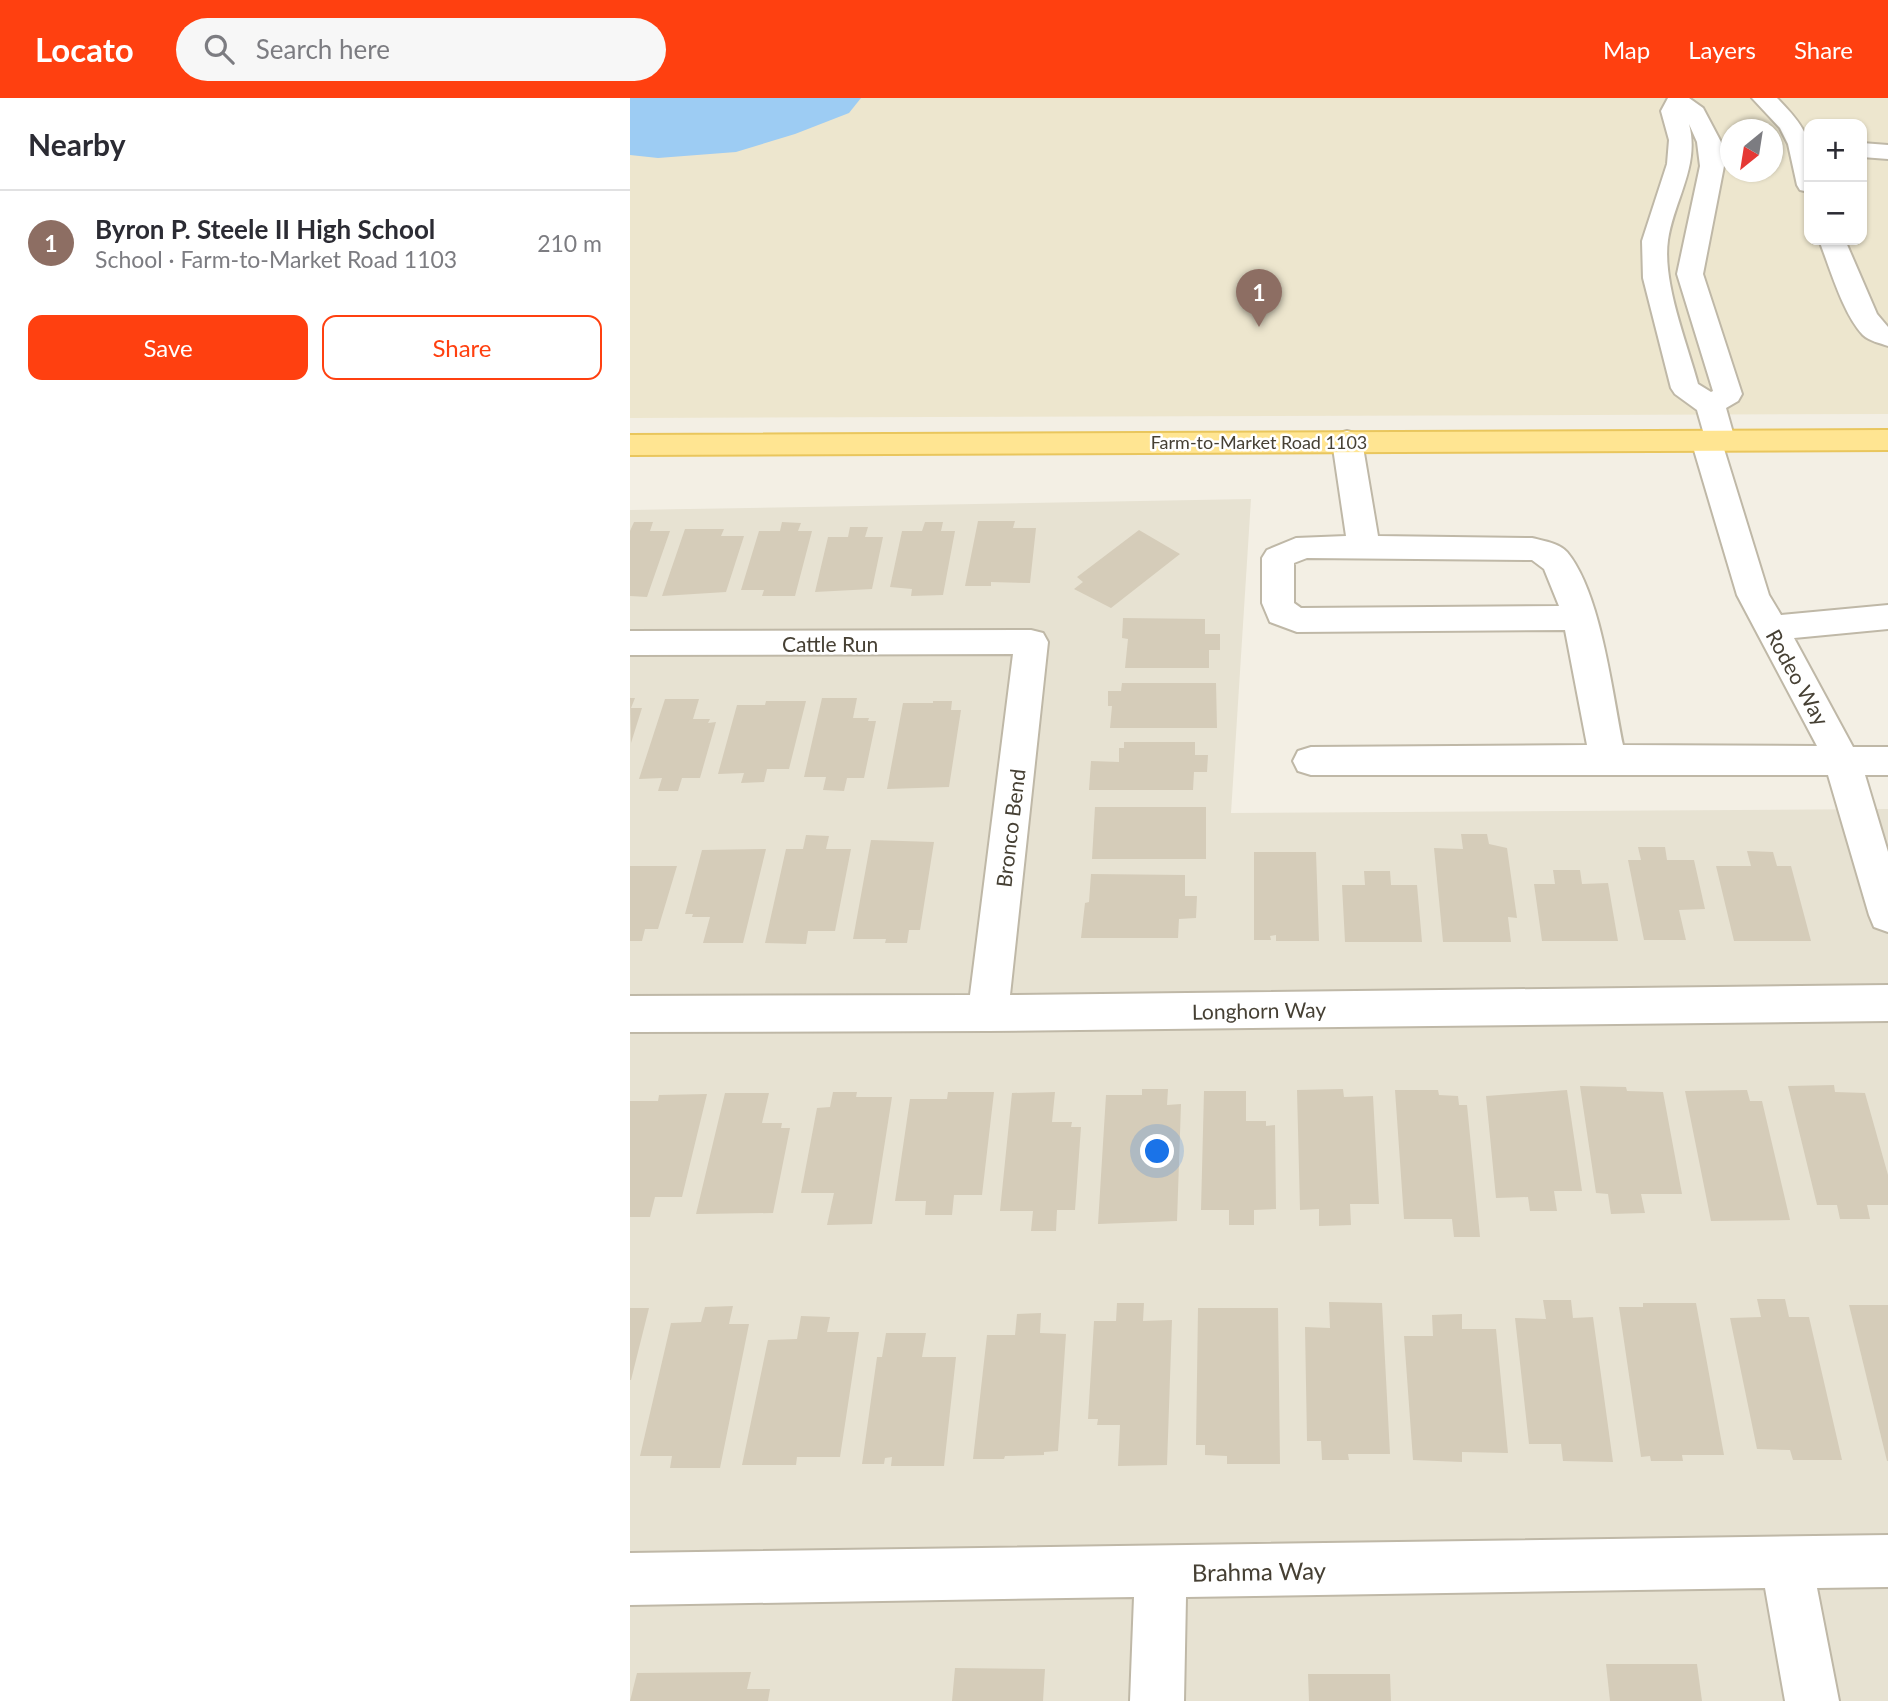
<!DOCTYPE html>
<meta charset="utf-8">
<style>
:root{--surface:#fff;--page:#f7f7f7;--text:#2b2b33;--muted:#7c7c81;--line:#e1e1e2;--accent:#ff4010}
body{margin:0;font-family:Lato,sans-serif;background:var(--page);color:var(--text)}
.controls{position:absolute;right:21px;top:21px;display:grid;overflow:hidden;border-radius:14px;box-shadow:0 2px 5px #0004}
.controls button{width:63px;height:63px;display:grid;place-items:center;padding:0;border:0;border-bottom:2px solid var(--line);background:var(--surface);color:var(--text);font:35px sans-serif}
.compass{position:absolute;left:1090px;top:21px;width:63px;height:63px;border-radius:50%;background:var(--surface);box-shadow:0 2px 5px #0004;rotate:210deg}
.you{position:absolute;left:528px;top:1054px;width:24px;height:24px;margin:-18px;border:5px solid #fff;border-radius:50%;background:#1a73e8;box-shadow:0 0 0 10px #1a73e833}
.badge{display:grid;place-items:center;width:46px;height:46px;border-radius:50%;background:var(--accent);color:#fff;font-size:23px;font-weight:700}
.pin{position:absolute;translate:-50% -58px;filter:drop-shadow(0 2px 4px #0008)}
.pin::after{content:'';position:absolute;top:37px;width:24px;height:21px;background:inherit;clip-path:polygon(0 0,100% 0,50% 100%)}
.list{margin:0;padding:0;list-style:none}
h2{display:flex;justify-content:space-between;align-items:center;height:91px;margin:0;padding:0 28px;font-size:30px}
h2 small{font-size:23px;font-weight:400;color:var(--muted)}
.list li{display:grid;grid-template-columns:46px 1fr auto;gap:21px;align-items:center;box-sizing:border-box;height:105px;padding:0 28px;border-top:2px solid var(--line)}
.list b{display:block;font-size:26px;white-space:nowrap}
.list p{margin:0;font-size:23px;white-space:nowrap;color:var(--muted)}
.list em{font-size:23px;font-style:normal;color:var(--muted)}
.actions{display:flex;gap:14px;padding:21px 28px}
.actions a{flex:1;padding:16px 0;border:2px solid var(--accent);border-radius:14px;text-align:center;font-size:24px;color:var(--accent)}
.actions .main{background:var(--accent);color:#fff}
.icon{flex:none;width:38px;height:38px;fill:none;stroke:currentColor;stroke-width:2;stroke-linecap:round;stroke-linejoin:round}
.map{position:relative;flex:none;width:1258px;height:1603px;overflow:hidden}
header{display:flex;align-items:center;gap:42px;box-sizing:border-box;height:98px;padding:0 35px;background:var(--accent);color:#fff}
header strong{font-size:33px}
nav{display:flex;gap:38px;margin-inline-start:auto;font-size:24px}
.search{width:490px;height:63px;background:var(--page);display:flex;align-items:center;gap:18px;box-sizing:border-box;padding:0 24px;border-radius:38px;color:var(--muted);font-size:26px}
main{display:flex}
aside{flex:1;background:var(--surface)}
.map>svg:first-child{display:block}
.residential{fill:#e7e2d2}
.education{fill:#ede6ce;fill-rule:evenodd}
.water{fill:#9dccf3}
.building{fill:#d5ccb9}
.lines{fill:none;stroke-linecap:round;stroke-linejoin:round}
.minor-casing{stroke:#bfb8a7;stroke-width:4}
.major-casing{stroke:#e9c65d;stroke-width:4}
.minor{fill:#fff;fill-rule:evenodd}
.major{fill:#ffe592;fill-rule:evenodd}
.labels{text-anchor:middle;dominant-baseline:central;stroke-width:5;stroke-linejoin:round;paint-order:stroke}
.far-street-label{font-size:18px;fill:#464034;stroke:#fff}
.street-label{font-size:21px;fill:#464034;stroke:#fff}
.near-street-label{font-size:24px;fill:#464034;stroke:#fff}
</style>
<header>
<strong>Locato</strong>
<div class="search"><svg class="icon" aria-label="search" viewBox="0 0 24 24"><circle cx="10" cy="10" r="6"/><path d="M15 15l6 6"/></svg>Search here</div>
<nav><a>Map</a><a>Layers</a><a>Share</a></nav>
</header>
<main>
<aside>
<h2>Nearby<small></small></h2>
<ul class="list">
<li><span class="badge" style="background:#8d6e63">1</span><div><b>Byron P. Steele II High School</b><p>School · Farm-to-Market Road 1103</p></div><em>210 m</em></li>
</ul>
<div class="actions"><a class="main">Save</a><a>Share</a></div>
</aside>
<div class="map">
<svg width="1258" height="1603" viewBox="0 0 1258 1603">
<rect width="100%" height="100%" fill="#f3efe4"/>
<polygon class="residential" points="621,401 601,715 1258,711 1258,1603 0,1603 0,412"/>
<path class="education" d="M 0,0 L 1258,0 L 1258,316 L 0,320 ZM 1179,26 L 1232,26 L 1232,142 L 1179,142 ZM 1100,32 L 1142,32 L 1142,74 L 1100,74 Z"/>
<polygon class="water" points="0,0 231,0 219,15 165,36 106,54 28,60 0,57"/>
<g class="building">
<polygon points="348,423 385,423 383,430 406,430 400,485 361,484 361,488 335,488"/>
<polygon points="4,424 23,424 20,433 40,433 17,499 0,498 0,433"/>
<polygon points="152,424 171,425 168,433 182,433 165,498 132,498 134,492 111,492 129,433 150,433"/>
<polygon points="295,424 313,424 311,433 325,433 313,497 281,498 282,491 260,489 272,433 292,433"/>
<polygon points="220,429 238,429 235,439 253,439 242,491 185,494 198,439 218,439"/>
<polygon points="55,431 94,431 91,438 114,438 96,494 32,498"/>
<polygon points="509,432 550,456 481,510 444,491 453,484 447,479"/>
<polygon points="493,520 575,521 575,536 590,536 590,552 579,552 579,570 495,570 498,541 492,540"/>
<polygon points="492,585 586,585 587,630 480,630 482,608 478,608 478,593 491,593"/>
<polygon points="0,600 5,600 1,610 12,610 1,645"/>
<polygon points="192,600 227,600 223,620 239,620 238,623 246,623 234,680 217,680 214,693 193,692 196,679 174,679"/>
<polygon points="35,601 69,601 63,621 80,621 78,625 86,624 70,680 52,680 48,693 28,693 32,680 9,681"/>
<polygon points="136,603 176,603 159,671 137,671 134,684 111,685 114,675 88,676 107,607 135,607"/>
<polygon points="303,603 322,603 321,612 331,612 319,689 257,691 273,605 303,605"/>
<polygon points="494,644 565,644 565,657 578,657 577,674 564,674 563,692 459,692 461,663 489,664 489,650 494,650"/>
<polygon points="465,709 576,709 576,761 462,761"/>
<polygon points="831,736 857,736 859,746 877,750 887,820 878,819 881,844 813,844 804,750 833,751"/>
<polygon points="176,737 199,738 196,751 221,751 205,833 178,833 176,846 135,845 156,751 173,751"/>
<polygon points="241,742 304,744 290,832 279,832 277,845 255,845 256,841 223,841"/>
<polygon points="1008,749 1035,749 1037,762 1064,762 1075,811 1049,812 1056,842 1014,842 998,762 1011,762"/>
<polygon points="136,751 113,845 73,845 80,819 62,819 63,816 55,816 72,752"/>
<polygon points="1117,753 1143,754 1147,768 1161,768 1181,843 1104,843 1086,768 1121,768"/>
<polygon points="624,754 686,754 689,843 646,843 646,837 640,838 641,842 624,842"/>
<polygon points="0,768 47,768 28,831 15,831 12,843 0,843"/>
<polygon points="923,772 950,772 952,786 978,785 988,843 912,843 904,786 925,786"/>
<polygon points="734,773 760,773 761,787 787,787 792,844 715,844 712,787 735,787"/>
<polygon points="461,776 555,777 555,798 567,798 566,820 549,821 548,840 451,840 455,805 459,804"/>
<polygon points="1204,987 1205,994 1235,995 1258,1077 1258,1107 1237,1107 1240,1121 1210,1121 1207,1107 1187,1107 1158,988"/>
<polygon points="950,988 996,989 997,993 1033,994 1052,1096 1011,1096 1015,1115 981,1116 978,1096 966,1095"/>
<polygon points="512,991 538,991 537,1007 551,1006 547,1123 468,1126 476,997 512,997"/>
<polygon points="713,991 714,999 743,998 749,1106 720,1106 721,1127 689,1128 689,1111 670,1112 667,992"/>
<polygon points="765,992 808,992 809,997 828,998 829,1007 837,1007 850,1139 824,1139 822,1121 774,1121"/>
<polygon points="937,992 952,1093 924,1093 927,1113 900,1113 898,1099 866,1100 856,998"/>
<polygon points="1117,992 1120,1003 1132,1003 1160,1122 1081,1123 1055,993"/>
<polygon points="574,993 616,993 616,1023 636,1023 636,1028 645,1027 646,1111 624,1112 624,1127 599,1127 599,1112 571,1112"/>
<polygon points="203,994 227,994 226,999 262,999 242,1126 197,1127 204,1095 171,1095 187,1010 200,1009"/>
<polygon points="318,994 364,994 352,1097 324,1097 322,1117 295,1117 296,1103 265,1103 280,1001 317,1001"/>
<polygon points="425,994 422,1024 442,1024 441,1029 451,1029 445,1112 427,1112 426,1133 401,1133 403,1113 370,1113 382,995"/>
<polygon points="95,995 139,995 132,1025 152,1025 151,1030 160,1030 143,1115 66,1116"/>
<polygon points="77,996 52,1099 25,1099 20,1119 0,1119 0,1003 28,1003 29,997"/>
<polygon points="1127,1201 1155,1201 1159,1219 1179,1219 1212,1362 1163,1362 1160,1352 1127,1351 1100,1220 1131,1219"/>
<polygon points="913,1202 941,1202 943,1220 963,1219 983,1364 933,1363 931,1346 899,1346 885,1220 916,1221"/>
<polygon points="699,1204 752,1205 760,1356 718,1356 719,1362 692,1362 691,1343 677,1343 675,1229 700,1230"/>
<polygon points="487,1205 514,1205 513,1223 542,1222 537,1367 488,1368 490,1327 467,1327 468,1321 458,1321 464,1223 486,1223"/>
<polygon points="1013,1205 1066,1205 1094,1357 1052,1357 1053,1363 1021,1363 1020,1358 1011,1359 989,1209 1013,1209"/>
<polygon points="1219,1207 1258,1207 1258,1363 1257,1363"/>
<polygon points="103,1208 99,1226 119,1226 90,1370 40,1370 42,1358 10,1358 41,1225 71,1224 75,1209"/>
<polygon points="0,1210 19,1210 1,1282 0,1282"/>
<polygon points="568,1210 648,1210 650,1366 597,1366 597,1358 575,1357 575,1347 566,1347"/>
<polygon points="411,1215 410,1235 436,1236 428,1353 414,1354 414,1357 375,1358 374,1361 343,1361 357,1237 385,1237 387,1216"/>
<polygon points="832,1216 832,1231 866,1231 878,1355 832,1354 832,1364 783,1362 774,1238 803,1238 802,1217"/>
<polygon points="171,1218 200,1219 197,1234 229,1234 210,1359 167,1359 166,1367 112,1367 138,1242 167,1241"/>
<polygon points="256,1235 296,1235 292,1259 326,1259 314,1368 261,1368 262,1359 255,1360 254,1366 232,1366 247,1259 252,1259"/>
<polygon points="976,1566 1067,1566 1072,1603 980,1603"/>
<polygon points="325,1570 415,1571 413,1603 322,1603"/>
<polygon points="121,1574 117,1591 140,1591 138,1603 0,1603 7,1575"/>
<polygon points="678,1576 760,1576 761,1603 679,1603"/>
</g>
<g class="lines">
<g class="minor-casing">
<g id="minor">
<path d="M 1038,0 L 1059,0 L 1073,10 L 1091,44 L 1094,68 L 1073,176 L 1112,296 L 1108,303 L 1096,310 L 1105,342 L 1101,349 L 1094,351 L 1139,497 L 1151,517 L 1258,507 L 1258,531 L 1164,540 L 1223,649 L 1258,649 L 1258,677 L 1235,677 L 1258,754 L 1258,834 L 1244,829 L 1239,817 L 1198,677 L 681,677 L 668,673 L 663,663 L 668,653 L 681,649 L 957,647 L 935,532 L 667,534 L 640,524 L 632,505 L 632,460 L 637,452 L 666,440 L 716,438 L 702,343 L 706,336 L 717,333 L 728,336 L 732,343 L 748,438 L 902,440 C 914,443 929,445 937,454 C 971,495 982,594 993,647 L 1187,648 L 1107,497 L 1061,342 L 1065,335 L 1073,333 L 1067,312 L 1045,296 L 1041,290 L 1013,180 L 1012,143 L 1037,66 L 1039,42 L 1031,13 ZM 1059,26 L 1067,44 L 1070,68 L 1047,176 L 1083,293 L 1081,294 L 1068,286 C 1057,245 1032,184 1038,142 C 1044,102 1070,68 1059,26 ZM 677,460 L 902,462 L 914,471 L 929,508 L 671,510 L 664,505 L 664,465 Z"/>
<path d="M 1122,0 L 1147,0 C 1185,39 1179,42 1179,94 L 1170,92 L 1167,87 L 1158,46 L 1150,30 Z"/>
<polygon points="1232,45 1258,47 1258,61 1232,59"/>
<path d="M 1189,142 L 1215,142 L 1247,216 L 1258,229 L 1258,248 C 1250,245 1239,243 1233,237 C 1213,216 1200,170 1189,142 Z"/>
<polygon points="401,532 413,535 418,544 380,897 1258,887 1258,923 358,933 0,934 0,898 340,897 383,556 0,557 0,533"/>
<polygon points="1258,1437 1258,1489 1187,1490 1209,1603 1155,1603 1135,1490 556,1499 554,1603 500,1603 504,1499 0,1507 0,1455"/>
</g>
</g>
<g class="major-casing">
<polygon id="major" points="1258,332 1258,352 0,357 0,337"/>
</g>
<use href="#minor" class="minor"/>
<use href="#major" class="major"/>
</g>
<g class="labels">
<g class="far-street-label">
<text x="629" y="344">Farm-to-Market Road 1103</text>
</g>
<g class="street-label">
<text x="200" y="545">Cattle Run</text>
<text transform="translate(1168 579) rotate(61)">Rodeo Way</text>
<text transform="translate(380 730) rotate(-83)">Bronco Bend</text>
<text transform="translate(629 912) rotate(-1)">Longhorn Way</text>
</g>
<g class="near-street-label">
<text transform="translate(629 1473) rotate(-1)">Brahma Way</text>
</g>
</g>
</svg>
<div class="controls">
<button>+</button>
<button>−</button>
</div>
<svg class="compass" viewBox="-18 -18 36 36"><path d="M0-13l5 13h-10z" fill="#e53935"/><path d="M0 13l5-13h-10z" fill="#7c7c81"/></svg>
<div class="you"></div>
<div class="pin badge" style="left:629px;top:229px;background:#8d6e63">1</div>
</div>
</main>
